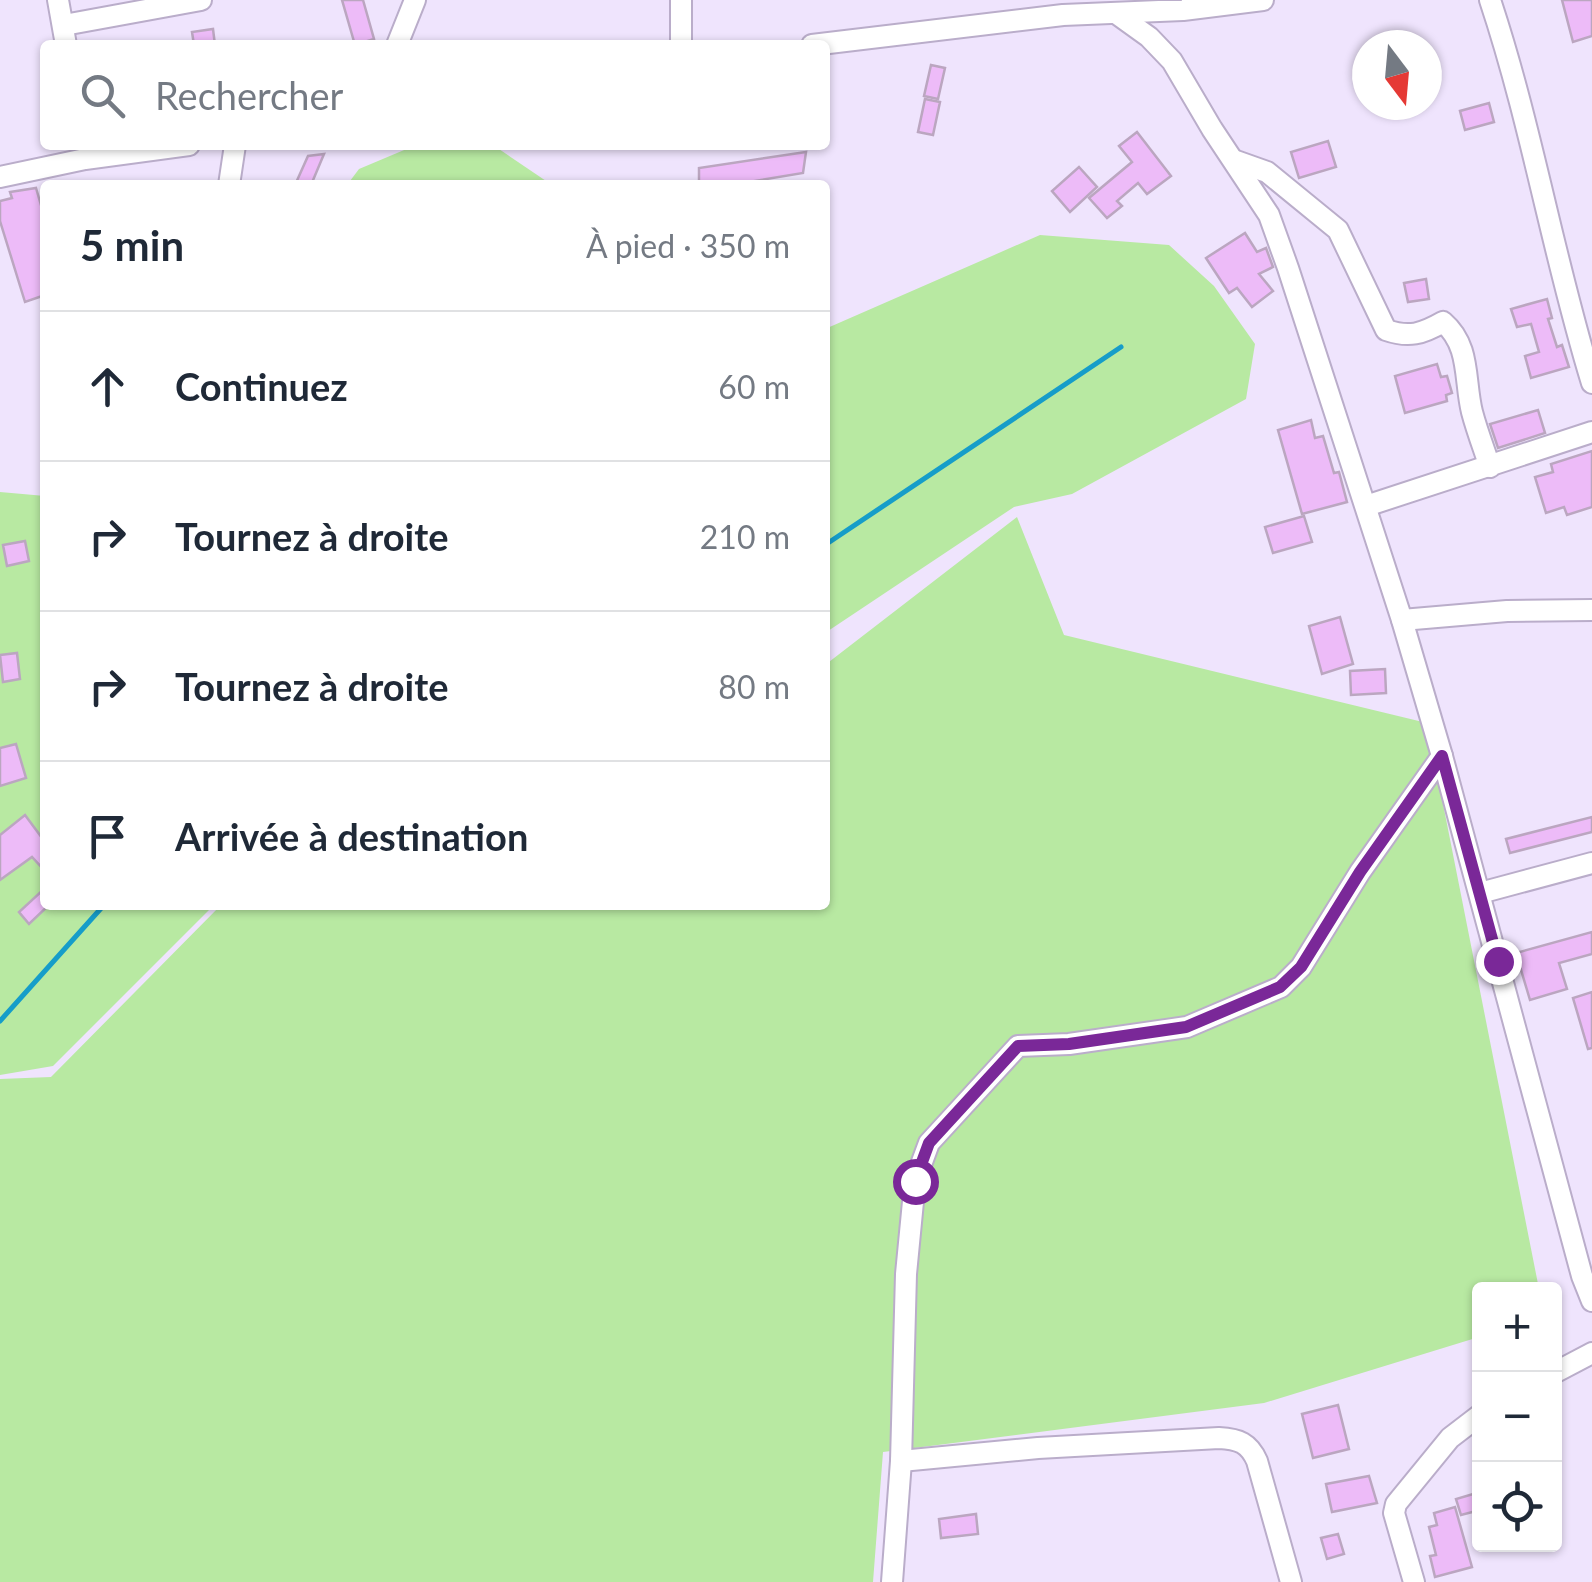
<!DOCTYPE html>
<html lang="fr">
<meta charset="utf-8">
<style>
:root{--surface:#fff;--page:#f2f2f3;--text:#1f2937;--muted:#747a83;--line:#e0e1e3}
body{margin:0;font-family:Lato,sans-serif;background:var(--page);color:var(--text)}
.controls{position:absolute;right:30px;bottom:30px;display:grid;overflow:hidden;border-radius:10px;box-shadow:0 2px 8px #0004}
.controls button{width:90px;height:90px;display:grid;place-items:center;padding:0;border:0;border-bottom:2px solid var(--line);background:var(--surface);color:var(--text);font:50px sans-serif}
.compass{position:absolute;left:1352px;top:30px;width:90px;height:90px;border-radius:50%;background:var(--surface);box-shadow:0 2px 8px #0004;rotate:164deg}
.stop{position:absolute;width:30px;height:30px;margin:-22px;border:8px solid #7a2898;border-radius:50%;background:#fff}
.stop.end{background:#7a2898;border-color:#fff;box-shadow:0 2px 10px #0008}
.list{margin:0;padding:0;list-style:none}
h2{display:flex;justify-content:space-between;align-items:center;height:130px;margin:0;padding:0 40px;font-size:42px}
h2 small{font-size:32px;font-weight:400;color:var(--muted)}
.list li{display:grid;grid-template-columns:65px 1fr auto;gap:30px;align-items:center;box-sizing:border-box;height:150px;padding:0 40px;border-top:2px solid var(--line)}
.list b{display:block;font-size:38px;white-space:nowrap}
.list em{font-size:32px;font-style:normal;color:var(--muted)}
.icon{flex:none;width:55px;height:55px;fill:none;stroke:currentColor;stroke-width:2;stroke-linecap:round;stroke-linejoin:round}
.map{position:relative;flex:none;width:1592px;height:1582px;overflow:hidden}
.search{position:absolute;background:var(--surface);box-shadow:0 2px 8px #0004;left:40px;top:40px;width:790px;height:110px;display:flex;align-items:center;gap:25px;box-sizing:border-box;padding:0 35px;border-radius:10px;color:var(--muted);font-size:38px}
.panel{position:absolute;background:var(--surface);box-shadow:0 2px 8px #0004;left:40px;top:180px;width:790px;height:730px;border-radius:10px}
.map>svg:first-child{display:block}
.green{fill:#b8e9a2}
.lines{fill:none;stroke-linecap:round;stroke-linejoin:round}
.stream{stroke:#169dc9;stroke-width:5}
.building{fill:#edbbf8;stroke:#bba6c0;stroke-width:2.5}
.street-casing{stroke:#baadca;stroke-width:24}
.street{stroke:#fff;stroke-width:20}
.route{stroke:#7a2898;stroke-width:12}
</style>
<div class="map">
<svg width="1592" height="1582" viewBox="0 0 1592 1582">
<rect width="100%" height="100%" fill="#efe4fd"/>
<g class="green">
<polygon points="416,145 493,145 552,185 347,185 359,169"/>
<polygon points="1040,235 1169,245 1214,286 1255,344 1246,399 1072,494 1014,507 825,633 825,329"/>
<polygon points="0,492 45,496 45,905 214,905 53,1066 0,1075"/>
<polygon points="1017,517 1064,635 1427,723 1539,1289 1480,1290 1479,1337 1264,1403 883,1452 873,1582 0,1582 0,1079 51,1077 221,905 825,905 825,665"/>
</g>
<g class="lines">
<g class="stream">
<polyline points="825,545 1121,347"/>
<polyline points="0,1021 104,905"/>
</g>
</g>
<g class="building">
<polygon points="342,0 363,0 374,39 355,45"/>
<polygon points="1562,0 1592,0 1592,36 1573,42"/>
<polygon points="213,29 215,45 194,45 192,32"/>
<polygon points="931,65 945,68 938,99 924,96"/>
<polygon points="925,99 940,102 933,135 918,132"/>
<polygon points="1489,103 1494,122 1465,130 1460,111"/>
<polygon points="1137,132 1171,176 1147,194 1138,183 1117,201 1122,206 1107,218 1089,198 1132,162 1119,146"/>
<polygon points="1328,141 1336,167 1299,178 1291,152"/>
<polygon points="806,152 803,173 731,185 699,185 699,168"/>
<polygon points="324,154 311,185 295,185 308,156"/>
<polygon points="1079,167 1097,187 1070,212 1052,191"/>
<polygon points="36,188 45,219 45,295 25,302 0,221 0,201 12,198 10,192"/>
<polygon points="1245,233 1257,252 1266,248 1273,267 1259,274 1273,291 1252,307 1237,288 1229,293 1206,258"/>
<polygon points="1426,279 1429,299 1408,302 1404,283"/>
<polygon points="1547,299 1552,318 1548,319 1557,347 1562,345 1569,367 1531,378 1525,356 1539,352 1531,324 1517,327 1511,309"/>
<polygon points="1437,364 1441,377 1447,376 1452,393 1446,395 1447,401 1405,413 1395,376"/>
<polygon points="1538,410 1545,433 1498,448 1490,424"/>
<polygon points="1311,420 1315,438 1323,436 1334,473 1339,472 1347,502 1302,514 1278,430"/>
<polygon points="1592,451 1592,507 1567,515 1564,507 1546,513 1535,477 1553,472 1551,464"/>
<polygon points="1304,516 1312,542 1273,553 1265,527"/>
<polygon points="25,541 29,561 7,566 3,545"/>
<polygon points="1340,617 1353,664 1322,674 1309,626"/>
<polygon points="17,653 20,679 3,682 0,655"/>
<polygon points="1385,669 1386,693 1351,695 1350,671"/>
<polygon points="16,744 26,778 0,786 0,748"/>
<polygon points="25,815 45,842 45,871 32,857 0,880 0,835"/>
<polygon points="1592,817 1592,832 1510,853 1506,839"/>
<polygon points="45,888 45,905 49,905 29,924 19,912"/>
<polygon points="1592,932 1592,954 1559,963 1567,989 1530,1000 1516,953"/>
<polygon points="1592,992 1592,1048 1588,1049 1573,998"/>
<polygon points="1338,1405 1349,1449 1313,1458 1302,1414"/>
<polygon points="1369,1476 1377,1503 1332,1512 1326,1484"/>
<polygon points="1480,1492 1480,1510 1461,1515 1456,1499"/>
<polygon points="1455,1507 1472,1567 1435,1577 1430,1556 1436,1555 1429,1527 1437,1525 1434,1513"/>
<polygon points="976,1514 978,1534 941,1538 939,1519"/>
<polygon points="1338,1534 1344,1554 1327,1559 1321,1538"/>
</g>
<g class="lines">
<g class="street-casing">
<g id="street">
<polyline points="58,0 66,45"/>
<polyline points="681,0 681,45"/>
<path d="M 1490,0 C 1532,126 1553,257 1592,383"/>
<polyline points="1117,14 1149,37 1172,61 1212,129 1269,215 1288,268 1402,620 1442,756 1582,1276 1592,1301"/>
<polyline points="64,25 201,0"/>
<polyline points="397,45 415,0"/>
<polyline points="812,45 1063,15 1183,10 1263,0"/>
<path d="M 1236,161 L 1267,172 L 1338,230 L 1386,330 C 1409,338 1422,334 1443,322 C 1471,346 1464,380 1472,412 C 1477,431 1484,449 1490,467"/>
<polyline points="0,177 85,159 189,145"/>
<polyline points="229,185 235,145"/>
<polyline points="1366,506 1592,432"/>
<polyline points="1402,620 1507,611 1592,610"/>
<polyline points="1480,893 1592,863"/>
<polyline points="1554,1373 1592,1353"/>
<path d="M 901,1461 L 1038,1448 L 1219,1438 C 1239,1439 1249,1443 1257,1461 L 1291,1582"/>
<polyline points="892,1582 901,1461 906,1274 915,1181 929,1143 1018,1046 1069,1044 1187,1027 1281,987 1301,967 1360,872 1442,756"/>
<polyline points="1414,1582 1394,1513 1396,1504 1450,1438 1480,1415"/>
</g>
</g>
<use href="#street" class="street"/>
</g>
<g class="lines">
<polyline class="route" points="915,1181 929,1143 1018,1046 1069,1044 1186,1027 1280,987 1301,967 1360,872 1442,756 1498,961"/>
</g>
</svg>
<div class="controls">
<button>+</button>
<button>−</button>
<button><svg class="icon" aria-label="locate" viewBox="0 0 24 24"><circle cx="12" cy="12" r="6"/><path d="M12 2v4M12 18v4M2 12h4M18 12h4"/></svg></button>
</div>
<svg class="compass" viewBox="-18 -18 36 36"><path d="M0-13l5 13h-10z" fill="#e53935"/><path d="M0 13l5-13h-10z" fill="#747a83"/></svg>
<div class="stop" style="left:915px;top:1181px"></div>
<div class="stop end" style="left:1498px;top:961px"></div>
<div class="search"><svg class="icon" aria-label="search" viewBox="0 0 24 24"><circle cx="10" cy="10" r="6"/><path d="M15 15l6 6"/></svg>Rechercher</div>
<section class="panel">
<h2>5 min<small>À pied · 350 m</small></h2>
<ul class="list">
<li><svg class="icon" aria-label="ahead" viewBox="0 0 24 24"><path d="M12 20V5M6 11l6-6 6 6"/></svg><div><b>Continuez</b></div><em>60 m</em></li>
<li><svg class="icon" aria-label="right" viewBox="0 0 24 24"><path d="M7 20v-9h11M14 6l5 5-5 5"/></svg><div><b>Tournez à droite</b></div><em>210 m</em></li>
<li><svg class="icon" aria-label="right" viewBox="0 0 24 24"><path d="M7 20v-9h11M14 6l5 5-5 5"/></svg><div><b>Tournez à droite</b></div><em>80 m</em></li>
<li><svg class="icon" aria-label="arrive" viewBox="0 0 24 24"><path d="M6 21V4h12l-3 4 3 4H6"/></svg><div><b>Arrivée à destination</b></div></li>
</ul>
</section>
</div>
